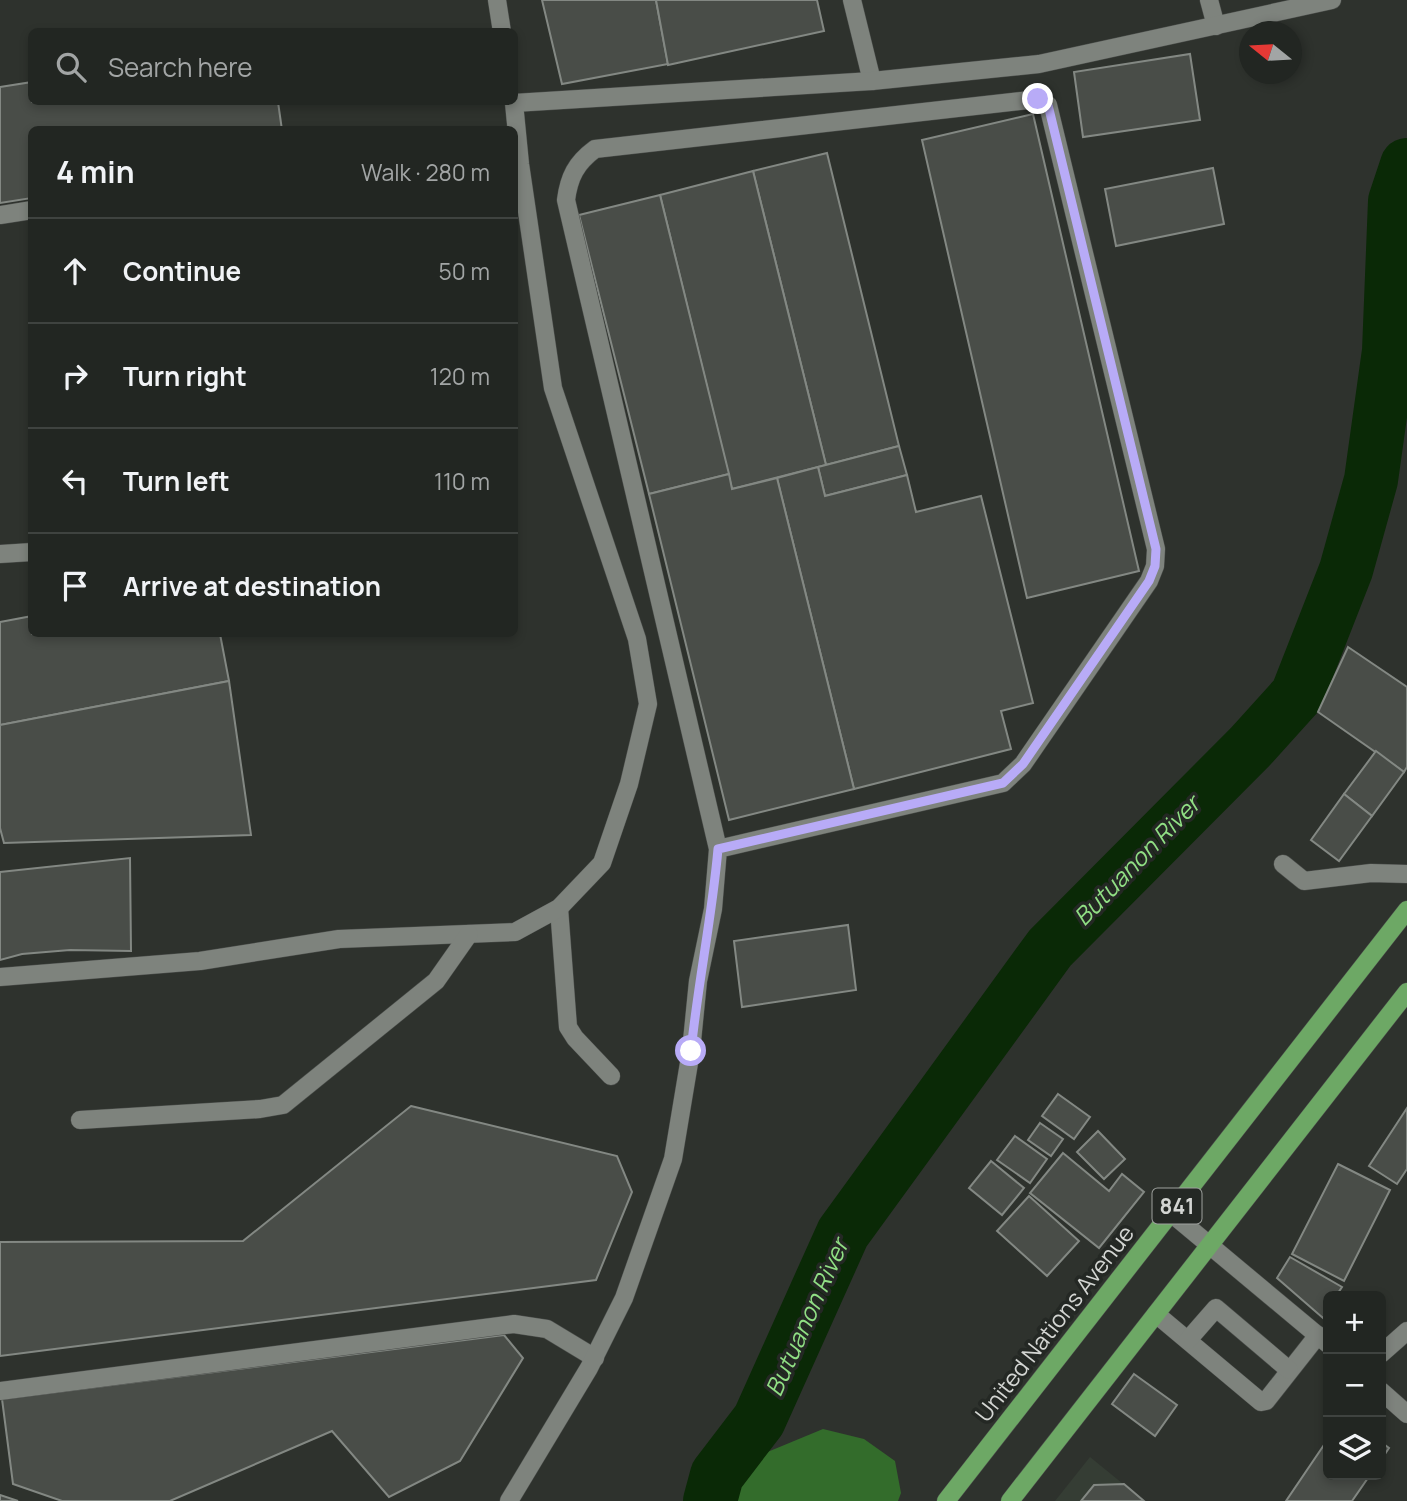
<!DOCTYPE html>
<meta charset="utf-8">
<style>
:root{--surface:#222622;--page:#2e322f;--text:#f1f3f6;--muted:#a2a5a5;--line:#3f4340}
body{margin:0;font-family:Manrope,sans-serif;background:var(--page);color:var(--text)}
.controls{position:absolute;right:21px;bottom:21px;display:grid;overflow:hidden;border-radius:10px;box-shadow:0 4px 10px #0003}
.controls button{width:63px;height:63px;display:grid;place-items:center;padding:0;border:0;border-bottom:2px solid var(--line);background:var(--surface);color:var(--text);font:35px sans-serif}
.compass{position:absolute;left:1239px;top:21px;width:63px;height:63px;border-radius:50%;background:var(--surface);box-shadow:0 4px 10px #0003;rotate:288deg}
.stop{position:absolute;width:21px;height:21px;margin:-16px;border:5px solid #b8abf7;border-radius:50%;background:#fff}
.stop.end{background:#b8abf7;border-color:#fff;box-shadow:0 2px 7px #0008}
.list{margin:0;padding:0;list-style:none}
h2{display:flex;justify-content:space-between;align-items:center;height:91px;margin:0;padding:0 28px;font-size:30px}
h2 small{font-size:23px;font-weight:400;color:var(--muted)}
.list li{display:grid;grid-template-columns:46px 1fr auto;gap:21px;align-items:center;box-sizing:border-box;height:105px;padding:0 28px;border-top:2px solid var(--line)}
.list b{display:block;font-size:26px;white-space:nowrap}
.list em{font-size:23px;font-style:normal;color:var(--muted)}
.icon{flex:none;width:38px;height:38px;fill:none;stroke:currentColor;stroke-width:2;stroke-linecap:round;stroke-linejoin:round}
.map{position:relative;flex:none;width:1407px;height:1501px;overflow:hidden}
.search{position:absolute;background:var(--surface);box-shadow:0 4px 10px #0003;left:28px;top:28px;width:490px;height:77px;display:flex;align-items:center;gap:18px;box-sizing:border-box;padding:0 24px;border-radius:10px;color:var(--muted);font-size:26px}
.panel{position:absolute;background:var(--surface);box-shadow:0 4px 10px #0003;left:28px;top:126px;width:490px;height:511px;border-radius:10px}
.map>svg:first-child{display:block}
.built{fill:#353d34}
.forest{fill:#336c2b}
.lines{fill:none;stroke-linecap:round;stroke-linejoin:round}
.river{stroke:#0a2906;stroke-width:54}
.building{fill:#494d48;stroke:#838883;stroke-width:2}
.minor-casing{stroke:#4b4e4b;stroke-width:19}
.major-casing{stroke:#4b4e4b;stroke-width:19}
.minor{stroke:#7e837d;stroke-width:18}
.major{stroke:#6da865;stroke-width:18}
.route{stroke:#b8abf7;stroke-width:9}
.labels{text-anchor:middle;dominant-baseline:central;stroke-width:7;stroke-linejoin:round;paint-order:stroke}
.shield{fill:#242824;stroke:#9ea19e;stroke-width:2}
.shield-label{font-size:21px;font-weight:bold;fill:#d3d5d2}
.street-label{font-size:23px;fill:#d3d5d2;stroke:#242824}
.water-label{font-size:24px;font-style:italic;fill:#90df84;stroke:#242824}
</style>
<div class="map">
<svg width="1407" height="1501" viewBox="0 0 1407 1501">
<rect width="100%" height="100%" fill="#2e322d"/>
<polygon class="built" points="1090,1457 1144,1501 1055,1501"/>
<polygon class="forest" points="823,1429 864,1439 895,1461 901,1493 898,1501 725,1501 746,1461"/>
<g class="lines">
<polyline class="river" points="710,1501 717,1475 759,1420 843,1233 1050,948 1250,747 1297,695 1346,570 1371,480 1389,351 1395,201 1407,165"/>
</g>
<g class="building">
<polygon points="542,0 656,0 668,64 562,84"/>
<polygon points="656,0 817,0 824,31 668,65"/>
<polygon points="1190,54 1200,120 1083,137 1074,72"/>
<polygon points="32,82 32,102 278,102 282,130 32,130 32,198 0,203 0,87"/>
<polygon points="1033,114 1139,571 1027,598 922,140"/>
<polygon points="827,153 899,446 826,465 753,171"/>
<polygon points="1213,168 1224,224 1116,246 1105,189"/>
<polygon points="753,171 826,465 732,489 660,195"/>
<polygon points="660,195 729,474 649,494 579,215"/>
<polygon points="899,446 907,475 825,496 818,467"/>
<polygon points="818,467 825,496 907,475 916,512 981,496 1033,703 1001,711 1011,749 854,789 777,478"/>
<polygon points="729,474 732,489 777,478 854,789 729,820 649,494"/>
<polygon points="32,616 32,634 220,634 229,681 0,725 0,622"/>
<polygon points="1348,647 1407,687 1407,767 1404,772 1318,712"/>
<polygon points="229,681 251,835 4,843 0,828 0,725"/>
<polygon points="1376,751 1404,772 1372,816 1344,794"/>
<polygon points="1344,794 1372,816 1339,861 1311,840"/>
<polygon points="130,858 131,951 70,950 22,954 0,960 0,872"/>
<polygon points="848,925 856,990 742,1007 734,941"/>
<polygon points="1058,1094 1090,1117 1074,1139 1042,1116"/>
<polygon points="411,1106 617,1156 632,1192 596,1280 0,1356 0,1242 243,1241"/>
<polygon points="1407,1108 1407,1169 1397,1184 1369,1166"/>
<polygon points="1040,1123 1063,1139 1051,1156 1028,1140"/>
<polygon points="1098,1131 1125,1159 1104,1179 1077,1152"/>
<polygon points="1015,1136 1047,1159 1030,1183 997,1160"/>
<polygon points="1063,1153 1109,1191 1122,1174 1144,1192 1099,1248 1030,1193"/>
<polygon points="991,1161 1024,1188 1002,1215 969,1188"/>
<polygon points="1338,1164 1390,1190 1344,1281 1292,1254"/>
<polygon points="1029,1196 1079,1241 1047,1276 997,1231"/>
<polygon points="1290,1257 1342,1287 1336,1296 1328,1296 1328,1309 1323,1318 1277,1278"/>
<polygon points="504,1335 523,1358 460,1461 389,1497 332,1431 170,1501 62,1501 13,1484 2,1399"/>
<polygon points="1134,1374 1177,1405 1155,1436 1112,1404"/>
<polygon points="1328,1439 1328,1475 1370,1475 1352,1501 1286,1501"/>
<polygon points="1381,1442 1389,1448 1381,1460"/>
<polygon points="1124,1484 1144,1501 1081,1501 1094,1485"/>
<polygon points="0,1495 18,1501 0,1501"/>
</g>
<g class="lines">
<g class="minor-casing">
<g id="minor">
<polyline points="497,0 502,32"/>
<polyline points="852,0 872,81"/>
<polyline points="1209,0 1216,26"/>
<polyline points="0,215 32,210"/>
<polyline points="0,554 32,552"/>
<polyline points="1283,864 1304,881 1371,873 1407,874"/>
<polyline points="559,908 568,1027 575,1038 611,1076"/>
<polyline points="0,977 200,961 339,939 515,932 559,908 602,863 629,784 648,704 637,639 553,388 520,164 514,103 872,81 1039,64 1332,0"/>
<polyline points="80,1120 260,1109 283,1105 436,981 469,934"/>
<polyline points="1171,1213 1328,1344"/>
<polyline points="1156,1314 1261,1402 1266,1401 1318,1335"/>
<polyline points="1188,1340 1216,1308 1289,1370"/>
<polyline points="1381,1354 1407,1331"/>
<polyline points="0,1391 514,1324 547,1329 595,1358"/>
<polyline points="1381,1391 1407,1414"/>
<path d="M 509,1501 L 589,1368 L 624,1298 L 673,1159 L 691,1051 L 698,981 L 713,909 L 718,849 L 566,200 C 569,177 576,163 595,149 L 1038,99 L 1048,105 L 1156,549 L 1155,566 L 1149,581 L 1023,764 L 1003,783 L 718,849"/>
</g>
</g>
<g class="major-casing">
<g id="major">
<polyline points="946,1501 1407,910"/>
<polyline points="1010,1501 1407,992"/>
</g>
</g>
<use href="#minor" class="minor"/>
<use href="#major" class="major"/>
</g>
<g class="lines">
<path class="route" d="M 691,1051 C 698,983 712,917 718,849 L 1003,783 L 1023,764 L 1149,581 L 1155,566 L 1156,549 L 1048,105 L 1038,99"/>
</g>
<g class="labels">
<rect class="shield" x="1152.5" y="1188.5" width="49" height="35" rx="5"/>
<g class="shield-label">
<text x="1177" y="1206">841</text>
</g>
<g class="street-label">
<text transform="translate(1054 1323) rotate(-52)">United Nations Avenue</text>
</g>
<g class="water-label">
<text transform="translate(1136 860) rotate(-46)">Butuanon River</text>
<text transform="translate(806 1317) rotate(-66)">Butuanon River</text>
</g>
</g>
</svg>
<div class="controls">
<button>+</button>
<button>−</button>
<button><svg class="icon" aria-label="layers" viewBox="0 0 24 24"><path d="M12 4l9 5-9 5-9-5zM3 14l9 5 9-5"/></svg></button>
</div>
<svg class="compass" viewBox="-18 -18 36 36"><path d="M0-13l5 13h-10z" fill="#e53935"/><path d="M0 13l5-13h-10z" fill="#a2a5a5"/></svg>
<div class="stop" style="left:691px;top:1051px"></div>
<div class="stop end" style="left:1038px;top:99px"></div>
<div class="search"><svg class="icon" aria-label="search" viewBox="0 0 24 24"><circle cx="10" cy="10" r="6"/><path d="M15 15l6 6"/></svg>Search here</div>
<section class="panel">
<h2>4 min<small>Walk · 280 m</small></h2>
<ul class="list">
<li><svg class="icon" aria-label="ahead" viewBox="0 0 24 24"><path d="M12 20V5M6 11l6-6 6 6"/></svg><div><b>Continue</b></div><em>50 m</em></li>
<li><svg class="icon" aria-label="right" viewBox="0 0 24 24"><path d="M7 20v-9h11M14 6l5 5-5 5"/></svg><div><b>Turn right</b></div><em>120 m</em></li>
<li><svg class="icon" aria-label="left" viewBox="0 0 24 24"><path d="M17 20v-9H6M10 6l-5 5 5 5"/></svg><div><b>Turn left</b></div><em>110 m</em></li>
<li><svg class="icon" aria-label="arrive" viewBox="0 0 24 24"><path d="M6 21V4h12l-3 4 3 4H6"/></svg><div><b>Arrive at destination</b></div></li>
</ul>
</section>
</div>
